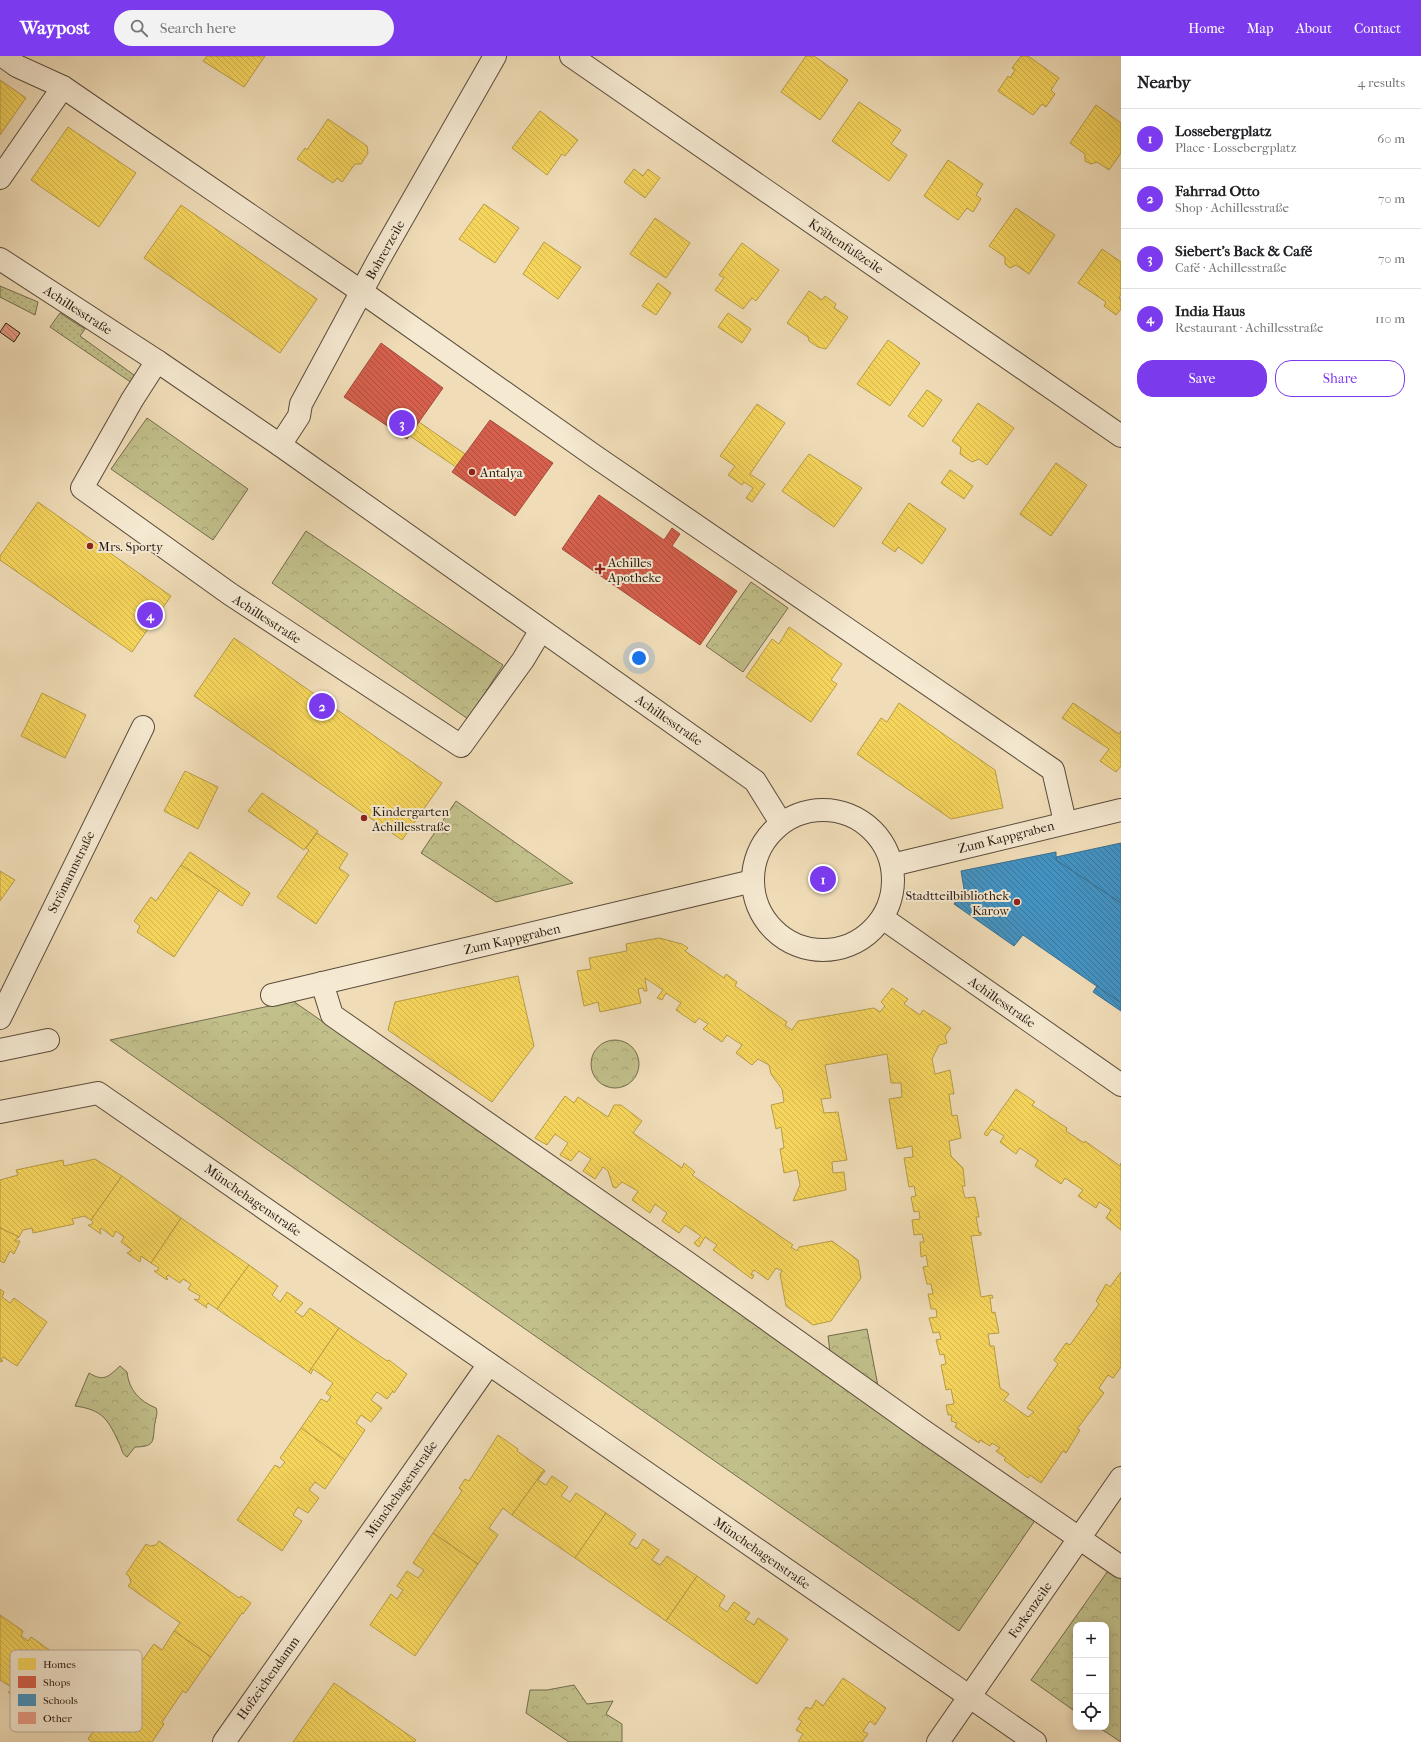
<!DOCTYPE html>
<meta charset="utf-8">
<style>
:root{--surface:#fff;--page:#f2f2f2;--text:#202124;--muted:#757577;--line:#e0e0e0;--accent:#7c3aed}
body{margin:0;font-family:"IM FELL French Canon",serif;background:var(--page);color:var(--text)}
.controls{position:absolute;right:12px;bottom:12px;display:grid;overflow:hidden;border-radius:8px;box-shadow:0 2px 10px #0003}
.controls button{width:36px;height:36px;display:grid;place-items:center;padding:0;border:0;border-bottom:1px solid var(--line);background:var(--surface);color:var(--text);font:20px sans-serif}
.you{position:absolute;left:639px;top:602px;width:14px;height:14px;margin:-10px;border:3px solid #fff;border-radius:50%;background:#1a73e8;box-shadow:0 0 0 6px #1a73e833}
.badge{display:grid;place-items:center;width:26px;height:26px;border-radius:50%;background:var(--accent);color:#fff;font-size:13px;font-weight:700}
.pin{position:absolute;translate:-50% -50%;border:2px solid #fff;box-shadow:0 1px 4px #0006}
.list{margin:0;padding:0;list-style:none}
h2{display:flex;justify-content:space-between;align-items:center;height:52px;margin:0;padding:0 16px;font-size:17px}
h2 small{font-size:13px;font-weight:400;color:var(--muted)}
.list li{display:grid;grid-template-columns:26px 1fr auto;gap:12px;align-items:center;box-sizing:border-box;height:60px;padding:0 16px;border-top:1px solid var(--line)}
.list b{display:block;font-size:15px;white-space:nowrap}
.list p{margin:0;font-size:13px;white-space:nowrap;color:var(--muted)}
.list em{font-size:13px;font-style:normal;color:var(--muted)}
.actions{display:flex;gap:8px;padding:12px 16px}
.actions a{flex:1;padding:9px 0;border:1px solid var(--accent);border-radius:16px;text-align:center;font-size:14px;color:var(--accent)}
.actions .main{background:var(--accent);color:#fff}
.icon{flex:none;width:22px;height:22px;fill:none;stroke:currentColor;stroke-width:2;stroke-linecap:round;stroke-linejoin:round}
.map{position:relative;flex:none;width:1121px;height:1686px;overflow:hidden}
header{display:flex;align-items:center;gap:24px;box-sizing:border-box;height:56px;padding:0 20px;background:var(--accent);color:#fff}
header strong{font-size:19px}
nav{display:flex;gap:22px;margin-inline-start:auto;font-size:14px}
.search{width:280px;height:36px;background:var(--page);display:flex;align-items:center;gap:10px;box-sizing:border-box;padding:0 14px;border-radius:22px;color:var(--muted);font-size:15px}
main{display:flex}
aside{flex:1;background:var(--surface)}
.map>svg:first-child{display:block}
.grass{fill:url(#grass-dots);stroke:#746c4e}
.forest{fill:url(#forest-crowns);stroke:#746c4e}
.homes{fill:url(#homes-back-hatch);stroke:#b89d46}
.shops{fill:url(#shops-back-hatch);stroke:#a24b3b}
.schools{fill:url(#schools-back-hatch);stroke:#3b6f8e}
.building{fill:url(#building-back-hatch);stroke:#281a11}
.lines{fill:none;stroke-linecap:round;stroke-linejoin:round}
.minor-casing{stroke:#5a4b3b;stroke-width:24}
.minor{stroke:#f5e9d1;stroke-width:22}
.poi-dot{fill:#8f2418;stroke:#f5e9d1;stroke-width:1.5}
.labels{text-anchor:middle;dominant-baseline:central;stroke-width:4;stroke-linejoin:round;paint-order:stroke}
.street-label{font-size:13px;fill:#281a11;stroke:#f5e9d1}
.poi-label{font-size:13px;fill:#281a11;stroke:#f5e9d1;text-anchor:start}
.key{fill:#f5e9d1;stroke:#b8ab97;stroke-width:1}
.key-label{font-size:11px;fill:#281a11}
</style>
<header>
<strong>Waypost</strong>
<div class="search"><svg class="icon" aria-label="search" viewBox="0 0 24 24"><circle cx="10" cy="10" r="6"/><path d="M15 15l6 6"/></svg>Search here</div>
<nav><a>Home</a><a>Map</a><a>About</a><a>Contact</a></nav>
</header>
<main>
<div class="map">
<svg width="1121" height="1686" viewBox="0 0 1121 1686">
<defs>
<pattern id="grass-dots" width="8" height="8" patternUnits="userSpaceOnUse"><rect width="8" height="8" fill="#c1bf8a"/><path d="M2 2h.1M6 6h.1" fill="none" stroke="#a6a476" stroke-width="1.8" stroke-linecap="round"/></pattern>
<pattern id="forest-crowns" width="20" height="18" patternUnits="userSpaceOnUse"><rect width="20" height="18" fill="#c1bf8a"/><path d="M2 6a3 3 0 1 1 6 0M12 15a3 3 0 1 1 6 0" fill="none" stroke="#a6a476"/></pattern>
<pattern id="homes-back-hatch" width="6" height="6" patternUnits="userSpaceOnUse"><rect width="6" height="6" fill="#f6d55c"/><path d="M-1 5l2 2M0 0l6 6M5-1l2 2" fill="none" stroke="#d3b64f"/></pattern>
<pattern id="shops-back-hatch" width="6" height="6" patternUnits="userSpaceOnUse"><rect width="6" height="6" fill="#d6604d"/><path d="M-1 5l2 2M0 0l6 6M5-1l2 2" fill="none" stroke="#ae4e3f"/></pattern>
<pattern id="schools-back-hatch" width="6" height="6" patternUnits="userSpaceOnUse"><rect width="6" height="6" fill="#4393c3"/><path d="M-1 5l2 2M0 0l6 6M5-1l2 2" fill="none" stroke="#38779d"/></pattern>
<pattern id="building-back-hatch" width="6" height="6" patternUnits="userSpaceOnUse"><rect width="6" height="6" fill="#e89c84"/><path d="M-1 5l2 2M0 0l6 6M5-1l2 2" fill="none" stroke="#bc7e6b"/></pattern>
</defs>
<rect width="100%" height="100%" fill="#f0ddb8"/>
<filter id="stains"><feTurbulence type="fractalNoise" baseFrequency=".005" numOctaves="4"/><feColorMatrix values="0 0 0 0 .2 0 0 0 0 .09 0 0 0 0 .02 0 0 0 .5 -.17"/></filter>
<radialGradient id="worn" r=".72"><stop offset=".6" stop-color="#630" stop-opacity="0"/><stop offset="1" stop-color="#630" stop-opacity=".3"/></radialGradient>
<g class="grass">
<polygon points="0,230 38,246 35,259 0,241"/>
<polygon points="60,257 85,273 80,280 134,319 132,327 50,271"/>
</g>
<g class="forest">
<polygon points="147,362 248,433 213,484 111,413"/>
<polygon points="306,475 503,609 468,663 272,527"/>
<polygon points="751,526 788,552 743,616 706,590"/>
<polygon points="456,745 573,827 496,846 421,797"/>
<polygon points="293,945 1036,1463 959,1575 110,984"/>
<circle cx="615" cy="1008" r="24"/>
<polygon points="867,1273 878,1330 830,1296 828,1280"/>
<path d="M 120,1310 L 127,1316 C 129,1334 139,1345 156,1352 C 158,1357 156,1361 155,1367 C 152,1382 158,1391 135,1391 L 127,1401 C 122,1398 122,1394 120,1389 C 108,1364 104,1354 75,1350 L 89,1317 C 104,1326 108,1321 120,1310 Z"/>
<polygon points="1110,1512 1121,1520 1121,1686 1098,1671 1106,1671 1106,1569 1076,1569 1076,1656 1031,1624"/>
<polygon points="574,1629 587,1648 613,1645 606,1658 622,1668 622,1686 569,1686 526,1657 530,1634 547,1634"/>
</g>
<g class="homes">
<polygon points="207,0 265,0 244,31 203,5"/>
<polygon points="806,0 814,0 848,24 820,64 781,36"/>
<polygon points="1021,0 1028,0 1059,22 1051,34 1055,38 1046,51 1042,48 1033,59 998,35 1008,20 1010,22 1015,14 1012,12"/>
<polygon points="0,24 26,42 0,79"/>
<polygon points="859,46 901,74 891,88 907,99 889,125 832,85"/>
<polygon points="1096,49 1121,67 1121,97 1109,114 1097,106 1091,108 1085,105 1085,98 1070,87"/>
<polygon points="540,55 578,84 565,100 562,98 547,119 512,92"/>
<polygon points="328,63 367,90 368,97 361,108 355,108 342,126 337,122 333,127 297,103 305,92 307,94"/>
<polygon points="68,71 136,117 99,171 31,124"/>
<polygon points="948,104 983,128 976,139 981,143 973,156 967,152 958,164 924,140"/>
<polygon points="634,113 643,120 648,113 660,122 645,142 624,126"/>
<polygon points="484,148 519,172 495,207 459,183"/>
<polygon points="181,149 317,243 280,297 144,202"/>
<polygon points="1016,152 1055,179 1029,218 1016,209 1010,212 1005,208 1005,201 989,190"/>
<polygon points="655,162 690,187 666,222 630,198"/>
<polygon points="544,186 581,211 558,243 523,218"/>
<polygon points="742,187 779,214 756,245 752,242 743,253 715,234 724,222 719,219"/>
<polygon points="1102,193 1121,206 1121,238 1119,242 1121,243 1121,253 1116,259 1104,250 1106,246 1078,227"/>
<polygon points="658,227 671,237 656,259 642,250"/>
<polygon points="809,235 822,244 825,240 836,248 834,252 848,261 826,293 818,291 809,285 808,281 787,267"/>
<polygon points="728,257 751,273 742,287 718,271"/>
<polygon points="888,284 920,307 890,350 857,328"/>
<polygon points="927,334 942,344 923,371 908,360"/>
<polygon points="978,347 1014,372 987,409 979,403 972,406 960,398 961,391 952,385"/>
<polygon points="757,348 785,367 750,418 765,428 752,446 746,442 753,432 744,426 742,429 728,419 735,410 720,400"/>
<polygon points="419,366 465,398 456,411 410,380"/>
<polygon points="809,398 862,432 834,471 782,435"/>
<polygon points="1056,407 1087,429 1051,480 1020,458"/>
<polygon points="950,414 973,430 964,443 941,427"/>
<polygon points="38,446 171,540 132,596 0,504 0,500"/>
<polygon points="909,447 946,473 922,508 898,491 895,496 882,487"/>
<polygon points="789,571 842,608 831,624 837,628 811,666 746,621 772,583 779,588"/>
<polygon points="234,582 442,727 402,784 194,640"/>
<polygon points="42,637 86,659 65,702 21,680"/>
<polygon points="899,647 995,714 1003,752 951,763 857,698 881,662 887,666"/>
<polygon points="1073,647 1119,678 1121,675 1121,710 1116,716 1100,705 1109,693 1062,662"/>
<polygon points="185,715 218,731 198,773 164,755"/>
<polygon points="262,737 318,775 304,794 248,755"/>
<polygon points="317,777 348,798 339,812 349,819 316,868 277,841 309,794 306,792"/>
<polygon points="190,796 250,837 242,850 181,809"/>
<polygon points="181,809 219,834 174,901 137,876 140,870 134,865 151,841 156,845"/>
<polygon points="0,815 15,824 0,845"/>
<polygon points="659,882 682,888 688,892 685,895 724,922 726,918 737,926 735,930 787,966 785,969 792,974 798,965 874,952 880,956 885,950 881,946 892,932 908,943 904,948 920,959 923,954 951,972 945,980 947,987 939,989 932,1003 935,1018 950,1014 954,1038 949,1038 952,1060 957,1059 961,1082 949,1085 951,1100 963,1112 965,1130 962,1130 965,1142 975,1141 979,1161 976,1161 979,1177 981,1176 981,1179 971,1180 981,1241 992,1239 993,1242 990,1242 992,1257 995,1256 999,1277 988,1278 990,1290 994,1290 1000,1332 1009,1338 1004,1344 1028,1361 1034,1356 1027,1352 1058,1308 1054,1304 1066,1287 1070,1289 1099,1248 1096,1245 1106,1228 1110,1231 1121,1216 1121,1311 1113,1322 1108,1319 1099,1332 1104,1337 1077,1373 1080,1374 1066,1397 1063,1395 1041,1427 1030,1419 1028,1422 1004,1404 1006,1402 996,1395 1000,1392 992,1387 990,1390 980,1384 979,1387 955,1371 957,1367 951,1365 952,1359 948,1359 946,1349 954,1348 951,1333 946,1334 941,1309 946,1308 944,1298 940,1299 936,1284 941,1283 939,1276 933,1277 929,1262 937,1261 936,1253 931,1253 928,1238 933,1238 931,1228 927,1228 923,1211 928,1210 926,1199 921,1201 920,1186 924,1186 922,1178 914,1179 912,1164 920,1163 919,1155 914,1156 911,1141 916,1140 914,1130 909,1131 904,1102 913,1101 912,1090 897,1093 889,1043 902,1041 901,1027 891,1027 887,998 825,1009 831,1042 821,1043 824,1057 838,1056 847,1104 832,1106 833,1117 844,1116 846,1134 793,1145 800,1129 797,1114 784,1117 780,1093 784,1092 781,1071 776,1073 771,1049 784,1046 782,1033 771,1018 769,1009 758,1003 752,1009 736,997 742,989 727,979 722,986 703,973 708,968 699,962 695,967 676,954 681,947 666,937 662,944 657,942 663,934 645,922 647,935 644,935 643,932 638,933 641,947 600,956 598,946 584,950 577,915 591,913 589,902 627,895 626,888"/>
<polygon points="518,920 534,990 492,1046 388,974 395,946"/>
<polygon points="1016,1033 1035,1046 1032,1049 1067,1072 1066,1075 1084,1087 1085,1085 1120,1110 1121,1107 1121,1174 1106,1162 1111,1154 1099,1146 1096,1152 1078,1140 1083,1134 1065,1122 1061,1128 1035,1110 1038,1104 1020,1092 1016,1098 1000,1086 1004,1080 992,1073 987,1080 984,1078"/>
<polygon points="565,1040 574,1047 578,1041 608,1061 614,1049 621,1049 642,1065 633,1077 682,1112 684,1107 695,1116 692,1119 793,1189 791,1191 797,1195 799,1191 832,1185 858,1204 861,1222 831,1265 813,1269 786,1250 780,1218 782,1215 776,1212 768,1224 754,1214 751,1218 754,1219 752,1223 713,1194 717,1189 705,1181 699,1191 694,1187 701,1180 685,1169 679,1177 662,1165 667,1157 655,1148 650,1157 632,1144 638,1135 622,1126 616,1132 613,1131 608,1115 603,1111 595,1123 583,1115 591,1103 579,1095 571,1105 560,1099 568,1087 555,1078 547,1089 535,1082"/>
<polygon points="95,1103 122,1120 91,1164 84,1160 72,1163 74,1168 33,1177 32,1172 23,1174 19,1181 0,1172 0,1124 18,1119 16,1114 63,1104 64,1110"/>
<polygon points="122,1120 181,1162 151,1207 141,1200 140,1206 127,1197 132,1194 121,1186 124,1181 116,1175 113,1181 101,1172 100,1174 101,1178 88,1169 91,1169 93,1166 91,1164"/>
<polygon points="181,1162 249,1209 217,1253 208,1247 206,1250 207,1252 194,1243 198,1244 200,1240 188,1233 191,1228 183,1223 180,1227 168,1219 166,1221 168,1223 167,1224 154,1215 157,1215 159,1212 151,1207"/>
<polygon points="0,1172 19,1181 14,1185 20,1185 14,1198 10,1195 4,1207 0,1205"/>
<polygon points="249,1209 278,1230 272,1239 280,1246 287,1236 303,1247 295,1256 303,1261 310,1252 339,1272 309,1316 217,1253"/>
<polygon points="0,1233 4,1236 2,1241 10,1247 14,1242 47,1266 17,1310 3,1301 1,1304 3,1305 0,1306"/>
<polygon points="339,1272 387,1305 389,1304 407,1318 394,1337 393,1335 387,1343 377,1336 371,1344 382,1352 371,1366 361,1359 356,1367 365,1374 345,1404 301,1372 321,1343 327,1346 331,1341 326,1337 333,1327 313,1313 311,1318 309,1316"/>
<polygon points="301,1372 345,1404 325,1433 315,1426 309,1434 319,1442 308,1457 298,1451 293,1459 302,1465 282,1495 237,1464 275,1409 280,1412 285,1406 280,1402"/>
<polygon points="498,1379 518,1393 517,1395 544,1414 512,1459 503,1452 489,1472 498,1479 478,1508 433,1477 462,1435 459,1432 465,1423 469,1425"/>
<polygon points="544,1414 545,1415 538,1424 546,1429 552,1420 568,1431 561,1440 570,1446 576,1437 606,1457 575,1502 512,1459"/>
<polygon points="606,1457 636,1478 629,1488 637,1493 643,1483 659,1494 652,1504 660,1509 667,1500 697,1520 666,1565 575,1502"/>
<polygon points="433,1477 478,1508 415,1600 370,1569 391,1538 397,1543 403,1534 397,1530 407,1515 418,1522 424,1514 413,1507"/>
<polygon points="159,1485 239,1542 241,1540 251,1547 243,1558 242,1557 211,1601 174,1575 180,1567 128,1530 131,1526 129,1520 126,1518 146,1488 150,1490 156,1489"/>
<polygon points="697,1520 725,1540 719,1550 727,1556 734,1546 750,1557 745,1563 754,1569 758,1562 788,1583 757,1628 666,1565"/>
<polygon points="0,1559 23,1575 21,1580 28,1585 31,1581 61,1602 31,1645 22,1639 20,1645 8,1636 11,1636 13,1632 0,1624"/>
<polygon points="174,1575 211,1601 186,1637 183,1635 162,1666 164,1668 152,1686 92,1686 88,1683 99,1667 107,1672 114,1660 107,1654 154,1588 162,1594"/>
<polygon points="843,1622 886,1652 875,1669 870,1665 863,1675 868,1678 862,1686 798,1686 803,1678 796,1674 802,1665 798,1663 806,1651 811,1653 816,1644 823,1650"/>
<polygon points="334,1627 416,1684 414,1686 293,1686"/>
</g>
<g class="shops">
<polygon points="381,287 443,332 407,383 344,341"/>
<polygon points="490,364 553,407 515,460 452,416"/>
<polygon points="599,439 664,484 672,472 680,478 672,490 737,535 700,589 562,493"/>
</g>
<g class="schools">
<polygon points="1121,787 1121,847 1056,804 1056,801"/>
<polygon points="1056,796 1056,804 1121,847 1121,947 1023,879 1014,890 954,848 964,833 961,815"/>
<polygon points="1097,930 1121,947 1121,955 1093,936"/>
</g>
<polygon class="building" points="6,267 20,277 14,286 0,276"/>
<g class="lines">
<g class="minor-casing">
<g id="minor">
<polyline points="3,0 17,10 63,31 362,236 596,401 1053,714 1065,766"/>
<polyline points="571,0 1121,380"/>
<polyline points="0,122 63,31"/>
<polyline points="0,203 157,305 280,389 755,725 781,767"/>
<polyline points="157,305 132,344 82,432 230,538 461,690 523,604 541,574"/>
<polyline points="280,389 299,360 301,348 378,205 495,0"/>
<circle cx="823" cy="824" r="70"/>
<polyline points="892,809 1121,754"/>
<polyline points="884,863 1121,1029"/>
<polyline points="322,927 332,959 685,1205 922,1374 1121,1511"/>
<polyline points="272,939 753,825"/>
<polyline points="0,962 143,671"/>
<polyline points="0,994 48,984"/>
<polyline points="0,1056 98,1037 1035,1686"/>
<polyline points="224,1686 489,1308"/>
<polyline points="938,1686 1121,1422"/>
</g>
</g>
<use href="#minor" class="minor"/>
</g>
<g class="poi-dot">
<circle cx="472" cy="416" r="4"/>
<circle cx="90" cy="490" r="4"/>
<path d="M598 507h4v4h4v4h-4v4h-4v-4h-4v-4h4z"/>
<circle cx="364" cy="762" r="4"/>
<circle cx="1017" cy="846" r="4"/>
</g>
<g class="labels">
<g class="street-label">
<text transform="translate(846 190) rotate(34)">Krähenfußzeile</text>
<text transform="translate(385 194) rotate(-61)">Bohrerzeile</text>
<text transform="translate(78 254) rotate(33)">Achillesstraße</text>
<text transform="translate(267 563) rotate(33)">Achillesstraße</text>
<text transform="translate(669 664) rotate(35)">Achillesstraße</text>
<text transform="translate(1006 781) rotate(-14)">Zum Kappgraben</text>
<text transform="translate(71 816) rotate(-64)">Strömannstraße</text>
<text transform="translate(512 883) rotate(-13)">Zum Kappgraben</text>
<text transform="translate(1002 946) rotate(35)">Achillesstraße</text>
<text transform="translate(253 1144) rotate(35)">Münchehagenstraße</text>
<text transform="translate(401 1433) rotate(-55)">Münchehagenstraße</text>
<text transform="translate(762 1497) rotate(35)">Münchehagenstraße</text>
<text transform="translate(1030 1554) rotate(-55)">Forkenzeile</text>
<text transform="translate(268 1622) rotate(-55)">Hofzeichendamm</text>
</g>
<g class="poi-label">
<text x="480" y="416">Antalya</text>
<text x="98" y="490">Mrs. Sporty</text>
<text x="608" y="506">Achilles<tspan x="608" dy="15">Apotheke</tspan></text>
<text x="372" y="755">Kindergarten<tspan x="372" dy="15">Achillesstraße</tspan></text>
<text x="1009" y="839" text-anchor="end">Stadtteilbibliothek<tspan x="1009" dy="15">Karow</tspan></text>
</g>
</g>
<rect x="10" y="1594" width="132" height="82" rx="6" class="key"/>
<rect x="18" y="1602" width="18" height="12" fill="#f6d55c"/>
<rect x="18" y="1620" width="18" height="12" fill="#d6604d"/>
<rect x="18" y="1638" width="18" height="12" fill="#4393c3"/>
<rect x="18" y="1656" width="18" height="12" fill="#e89c84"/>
<g class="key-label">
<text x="43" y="1612">Homes</text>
<text x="43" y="1630">Shops</text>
<text x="43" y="1648">Schools</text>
<text x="43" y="1666">Other</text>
</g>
<rect width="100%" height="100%" filter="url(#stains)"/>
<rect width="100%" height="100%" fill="url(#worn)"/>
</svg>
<div class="controls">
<button>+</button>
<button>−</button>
<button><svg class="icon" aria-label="locate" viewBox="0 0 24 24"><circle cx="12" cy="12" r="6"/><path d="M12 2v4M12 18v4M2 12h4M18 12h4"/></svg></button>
</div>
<div class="you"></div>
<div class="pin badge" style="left:823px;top:823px">1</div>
<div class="pin badge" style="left:322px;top:650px">2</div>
<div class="pin badge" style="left:402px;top:367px">3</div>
<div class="pin badge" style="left:150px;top:559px">4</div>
</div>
<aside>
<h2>Nearby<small>4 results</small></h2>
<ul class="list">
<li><span class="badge">1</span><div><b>Lossebergplatz</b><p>Place · Lossebergplatz</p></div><em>60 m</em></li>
<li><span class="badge">2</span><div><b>Fahrrad Otto</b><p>Shop · Achillesstraße</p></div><em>70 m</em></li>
<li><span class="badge">3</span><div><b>Siebert’s Back &amp; Café</b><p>Café · Achillesstraße</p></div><em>70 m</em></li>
<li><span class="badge">4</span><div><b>India Haus</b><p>Restaurant · Achillesstraße</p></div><em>110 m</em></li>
</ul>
<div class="actions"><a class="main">Save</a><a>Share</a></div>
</aside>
</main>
